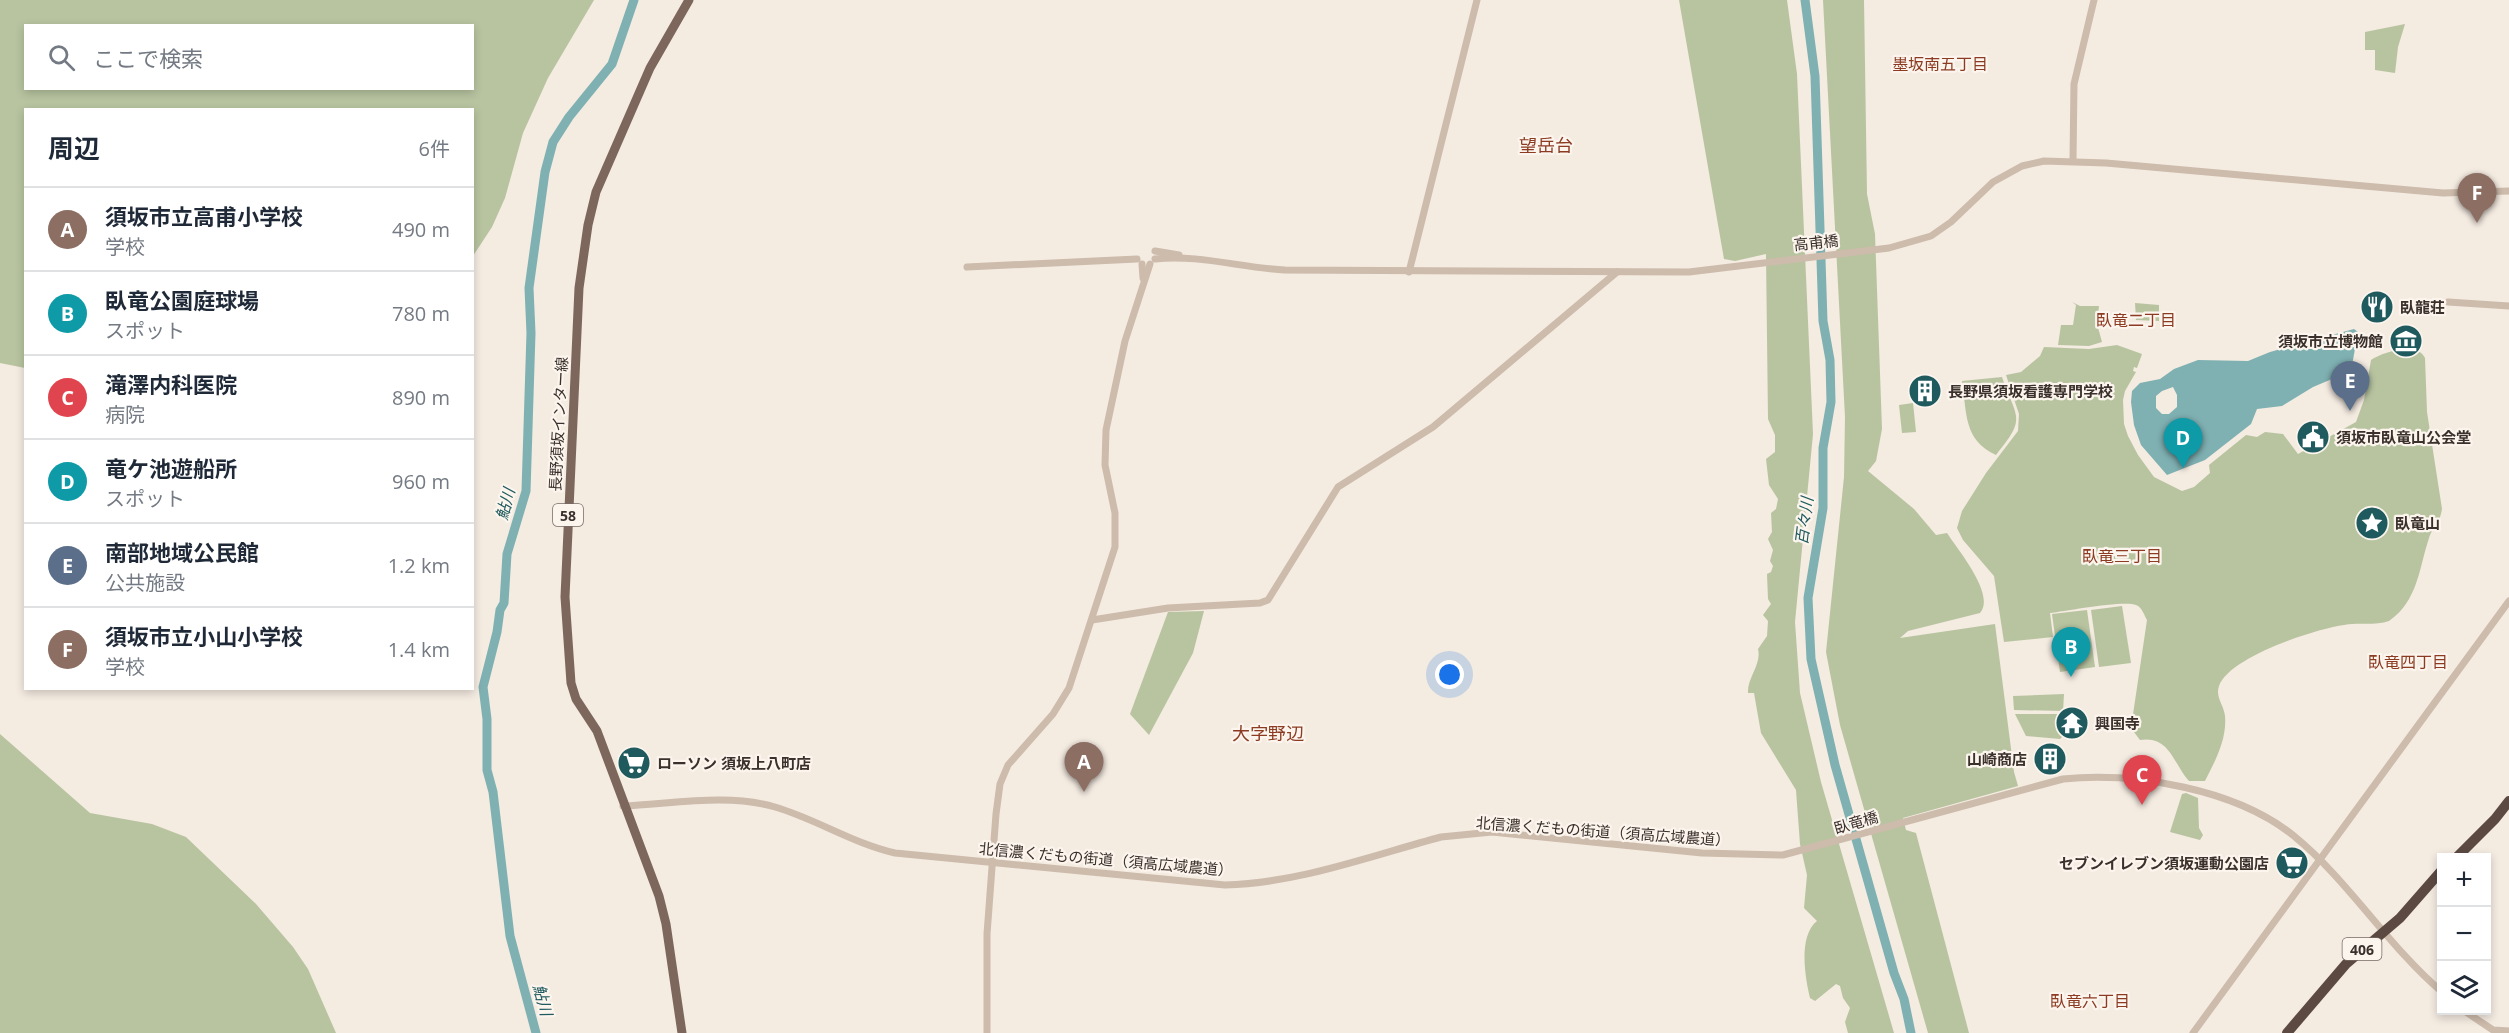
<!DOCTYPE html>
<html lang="ja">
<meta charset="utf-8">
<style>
:root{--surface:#fff;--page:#f6f6f7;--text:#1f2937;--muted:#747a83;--line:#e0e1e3;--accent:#111827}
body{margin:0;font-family:"Open Sans","Noto Sans JP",sans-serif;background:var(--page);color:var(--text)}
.controls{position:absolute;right:18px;bottom:18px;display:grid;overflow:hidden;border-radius:0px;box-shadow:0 3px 9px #0003}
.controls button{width:54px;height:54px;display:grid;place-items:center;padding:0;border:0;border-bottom:2px solid var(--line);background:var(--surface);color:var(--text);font:30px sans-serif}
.you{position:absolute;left:1450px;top:675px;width:21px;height:21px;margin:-15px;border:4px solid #fff;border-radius:50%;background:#1a73e8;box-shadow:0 0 0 9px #1a73e833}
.badge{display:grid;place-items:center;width:39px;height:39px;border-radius:50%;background:var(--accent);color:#fff;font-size:20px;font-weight:700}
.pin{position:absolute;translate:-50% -50px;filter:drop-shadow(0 2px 3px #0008)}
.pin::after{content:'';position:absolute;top:32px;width:21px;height:18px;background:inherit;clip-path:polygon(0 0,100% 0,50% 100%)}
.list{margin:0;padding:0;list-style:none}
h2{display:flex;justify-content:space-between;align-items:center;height:78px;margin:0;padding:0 24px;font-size:26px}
h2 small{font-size:20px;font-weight:400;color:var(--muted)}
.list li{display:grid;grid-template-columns:39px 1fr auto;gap:18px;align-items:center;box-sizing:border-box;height:84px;padding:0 24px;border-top:2px solid var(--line)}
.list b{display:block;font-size:22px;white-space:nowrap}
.list p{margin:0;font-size:20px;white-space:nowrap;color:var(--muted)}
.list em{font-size:20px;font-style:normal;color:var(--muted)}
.icon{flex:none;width:33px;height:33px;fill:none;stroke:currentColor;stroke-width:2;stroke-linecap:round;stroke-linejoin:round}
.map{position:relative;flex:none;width:2509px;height:1033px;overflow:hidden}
.search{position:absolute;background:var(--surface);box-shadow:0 3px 9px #0003;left:24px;top:24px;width:450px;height:66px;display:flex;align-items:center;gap:15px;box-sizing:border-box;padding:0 21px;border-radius:0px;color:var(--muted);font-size:22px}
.panel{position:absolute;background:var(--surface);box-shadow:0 3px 9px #0003;left:24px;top:108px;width:450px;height:582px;border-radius:0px}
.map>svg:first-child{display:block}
.green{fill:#b8c4a0;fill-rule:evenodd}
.water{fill:#7fb0b2;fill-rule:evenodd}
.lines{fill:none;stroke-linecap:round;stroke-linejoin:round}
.river{stroke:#7fb0b2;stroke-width:9}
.minor{stroke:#cdbbac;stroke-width:7}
.major{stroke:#7d675c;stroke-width:9}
.highway{stroke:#5c4a42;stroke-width:10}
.labels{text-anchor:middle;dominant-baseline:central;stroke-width:4.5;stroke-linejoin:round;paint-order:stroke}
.shield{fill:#fbf5ee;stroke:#756b66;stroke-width:1.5}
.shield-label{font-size:14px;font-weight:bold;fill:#3b302b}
.street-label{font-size:15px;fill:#3b302b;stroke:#fbf5ee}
.poi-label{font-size:15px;font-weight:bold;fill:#3b302b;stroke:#fbf5ee;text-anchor:start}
.neighbourhood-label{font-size:16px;fill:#8c3b22;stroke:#fbf5ee}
.water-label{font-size:16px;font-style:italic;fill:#1f5a5e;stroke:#fbf5ee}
.quarter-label{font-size:18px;fill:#8c3b22;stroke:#fbf5ee}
</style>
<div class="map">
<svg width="2509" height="1033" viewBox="0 0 2509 1033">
<rect width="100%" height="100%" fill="#f4ebe1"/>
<g class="green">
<path d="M 0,0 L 594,0 L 548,78 L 523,133 L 505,198 L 492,227 L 473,256 L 472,110 L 26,110 L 25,368 L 0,363 ZM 26,26 L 472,26 L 472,88 L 26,88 Z"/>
<path d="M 1679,0 L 1787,0 L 1797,74 L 1813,434 L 1795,622 L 1800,693 L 1821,782 L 1894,1033 L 1848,1033 L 1845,1022 L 1850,1008 L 1843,998 L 1840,986 L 1836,984 L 1815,1001 L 1810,998 C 1805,977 1798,936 1817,921 L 1804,908 L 1807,875 L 1800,844 L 1796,790 L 1761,733 L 1754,693 L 1748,693 C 1747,678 1762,664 1758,649 L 1767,636 L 1768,621 L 1763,615 L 1771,604 L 1768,599 L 1767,574 L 1771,572 L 1773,566 L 1770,561 L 1773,550 L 1768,539 L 1772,532 L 1771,513 L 1776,509 L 1778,499 L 1769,485 L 1766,459 L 1775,452 L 1775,435 L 1768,419 L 1766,254 L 1735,261 L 1724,259 Z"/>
<path d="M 1823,0 L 1864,0 L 1867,194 L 1875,234 L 1882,429 L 1876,461 L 1868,471 L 1914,509 L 1936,535 L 1947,533 C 1958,550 1996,595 1980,613 L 1908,631 L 1900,638 L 1995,624 L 2014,772 L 2018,786 L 1903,818 L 1906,830 L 1916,833 L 1969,1033 L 1928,1033 L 1840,725 L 1826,652 L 1844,477 L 1845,417 Z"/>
<polygon points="2405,24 2398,47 2395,73 2375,70 2375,50 2365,50 2365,32"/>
<polygon points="2072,302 2080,306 2099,306 2097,324 2102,342 2089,346 2058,345 2061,325 2073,325 2076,305"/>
<polygon points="2135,303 2159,305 2159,321 2136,320"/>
<path d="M 2117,345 L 2142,354 L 2137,368 L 2134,367 L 2133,371 L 2136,372 L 2125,391 L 2123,400 L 2124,424 L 2128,436 L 2138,455 L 2154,477 L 2182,491 L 2194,487 L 2210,473 L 2209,465 L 2246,435 L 2257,437 L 2265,432 L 2283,434 L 2298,454 L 2356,422 L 2364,400 L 2371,360 C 2383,352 2417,341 2425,358 L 2427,412 L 2442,509 C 2439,526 2433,526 2429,538 C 2419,568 2418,601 2389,621 C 2375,626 2359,622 2344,625 C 2315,629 2229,657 2219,686 C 2215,697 2224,705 2225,716 C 2227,740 2215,761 2205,781 L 2189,781 C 2174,765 2170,735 2140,740 L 2131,728 L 2147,620 C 2144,615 2142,607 2136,605 C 2124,600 2066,611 2050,613 L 2053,637 L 2004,642 L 1994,576 L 1963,540 L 1957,528 L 1962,511 L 1986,473 L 2018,431 L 2019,414 L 2006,375 L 2021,372 L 2040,356 L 2044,347 L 2089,349 Z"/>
<path d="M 2002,377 C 2017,420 2027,417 1996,455 C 1963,440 1967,412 1962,381 Z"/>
<polygon points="1913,403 1916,432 1902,433 1899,405"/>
<polygon points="2122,606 2131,663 2099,667 2091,610"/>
<polygon points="2087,610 2095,667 2060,672 2052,614"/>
<polygon points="1204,611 1193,653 1149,735 1130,714 1168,612"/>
<polygon points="2064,694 2063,711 2014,710 2013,696"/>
<polygon points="2015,714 2063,714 2062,737 2060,739 2026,736"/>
<polygon points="0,734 90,813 152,824 186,837 256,904 293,947 308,969 336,1033 0,1033"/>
<polygon points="2186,793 2198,798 2199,828 2203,835 2200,840 2170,832 2182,794"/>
</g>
<path class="water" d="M 2354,329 L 2358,332 L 2351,371 L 2313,387 L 2282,406 L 2257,409 L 2251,424 L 2205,460 L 2167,475 L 2141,445 L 2134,425 L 2131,402 L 2132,391 L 2140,383 L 2160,379 L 2174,369 L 2198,360 L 2248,361 L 2270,352 ZM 2173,387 L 2177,395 L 2177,407 L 2169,414 L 2162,414 L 2156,408 L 2156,396 L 2162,391 Z"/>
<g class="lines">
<g class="river">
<polyline points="1805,0 1815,76 1823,321 1830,360 1831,402 1823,448 1823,508 1808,598 1811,659 1835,765 1894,973 1904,999 1911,1033"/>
<polyline points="536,1033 510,936 493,792 487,770 487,719 483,687 497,632 500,610 504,603 507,554 526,491 531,333 529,288 545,172 553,142 569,117 612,64 634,0"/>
</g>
<g class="minor">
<polyline points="2073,160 2074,84 2094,0"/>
<polyline points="1155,251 1179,255"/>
<path d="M 1155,259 C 1198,254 1242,268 1285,270 L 1689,272 L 1889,248 L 1931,236 L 1951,222 L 1993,182 L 2022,166 L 2044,161 L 2106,163 L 2443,193 L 2509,191"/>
<polyline points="1142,264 1143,278"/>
<polyline points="967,267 1137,259"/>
<polyline points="1409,272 1477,0"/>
<polyline points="2448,302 2509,306"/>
<polyline points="1092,620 1168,608 1260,603 1268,600 1338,487 1433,427 1617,272"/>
<path d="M 623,806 C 672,804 727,793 775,807 C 816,819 852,843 895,853 L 1225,885 C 1299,883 1370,856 1441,837 L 1492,832 L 1702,853 L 1783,855 L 2063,779 C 2136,772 2236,789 2294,836 C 2349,881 2387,945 2442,992"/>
<polyline points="2463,1010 2493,1030 2509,1031"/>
<polyline points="987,1033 987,934 996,814 1000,784 1008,765 1053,714 1069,688 1115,547 1115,513 1105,465 1106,430 1125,341 1150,264"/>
<polyline points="2193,1033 2509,601"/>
</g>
<polyline class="major" points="682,1033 666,924 659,896 597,731 576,699 571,683 565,597 579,288 588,225 596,192 650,68 689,0"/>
<g class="highway">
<polyline points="2456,858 2495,819 2509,801"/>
<polyline points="2287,1033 2346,964 2400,918 2442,870"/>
</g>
</g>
<defs>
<g id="restaurant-disc" transform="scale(1.725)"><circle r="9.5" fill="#1f5a5e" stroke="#fbf5ee"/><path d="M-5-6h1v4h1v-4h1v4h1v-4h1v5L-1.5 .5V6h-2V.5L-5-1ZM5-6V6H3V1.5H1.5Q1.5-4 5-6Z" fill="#fff"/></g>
<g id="museum-disc" transform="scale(1.725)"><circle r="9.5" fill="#1f5a5e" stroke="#fbf5ee"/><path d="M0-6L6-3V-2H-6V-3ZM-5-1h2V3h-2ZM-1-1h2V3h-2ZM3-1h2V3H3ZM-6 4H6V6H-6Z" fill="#fff"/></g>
<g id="building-disc" transform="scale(1.725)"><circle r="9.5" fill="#1f5a5e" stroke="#fbf5ee"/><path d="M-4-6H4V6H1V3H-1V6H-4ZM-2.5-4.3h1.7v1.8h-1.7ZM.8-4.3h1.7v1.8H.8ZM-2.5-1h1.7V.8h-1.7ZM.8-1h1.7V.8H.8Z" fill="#fff"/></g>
<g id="civic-disc" transform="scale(1.725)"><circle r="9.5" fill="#1f5a5e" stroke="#fbf5ee"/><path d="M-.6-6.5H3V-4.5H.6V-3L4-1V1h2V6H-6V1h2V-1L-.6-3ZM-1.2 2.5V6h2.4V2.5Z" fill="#fff"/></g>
<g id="sight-disc" transform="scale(1.725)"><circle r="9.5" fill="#1f5a5e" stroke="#fbf5ee"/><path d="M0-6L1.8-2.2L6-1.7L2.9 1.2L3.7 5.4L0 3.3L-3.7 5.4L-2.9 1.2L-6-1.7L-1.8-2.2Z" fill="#fff"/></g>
<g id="temple-disc" transform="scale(1.725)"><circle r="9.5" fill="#1f5a5e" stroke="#fbf5ee"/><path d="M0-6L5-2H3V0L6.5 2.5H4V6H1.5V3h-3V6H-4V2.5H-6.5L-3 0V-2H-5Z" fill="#fff"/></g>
<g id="supermarket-disc" transform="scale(1.725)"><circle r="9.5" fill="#1f5a5e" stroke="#fbf5ee"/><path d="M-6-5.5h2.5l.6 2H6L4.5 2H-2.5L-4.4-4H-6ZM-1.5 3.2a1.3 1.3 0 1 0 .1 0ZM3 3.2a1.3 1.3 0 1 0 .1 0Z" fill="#fff"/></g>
</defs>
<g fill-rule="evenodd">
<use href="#restaurant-disc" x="2377" y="307"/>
<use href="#museum-disc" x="2406" y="341"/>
<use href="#building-disc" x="1925" y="391"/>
<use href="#civic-disc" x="2313" y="437"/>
<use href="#sight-disc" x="2372" y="523"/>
<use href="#temple-disc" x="2072" y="723"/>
<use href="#building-disc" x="2050" y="759"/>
<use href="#supermarket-disc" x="634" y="763"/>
<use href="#supermarket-disc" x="2292" y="863"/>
</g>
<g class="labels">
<g class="shield">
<rect x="553" y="504" width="30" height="22" rx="4.5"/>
<rect x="2342.5" y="938" width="39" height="22" rx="4.5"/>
</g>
<g class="shield-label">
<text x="568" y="515">58</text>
<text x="2362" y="949">406</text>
</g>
<g class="street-label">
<text transform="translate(1816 242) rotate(-6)">高甫橋</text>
<text transform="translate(558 424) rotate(-87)">長野須坂インター線</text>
<text transform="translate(1856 822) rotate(-16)">臥竜橋</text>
<text transform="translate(1603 831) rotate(4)">北信濃くだもの街道（須高広域農道）</text>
<text transform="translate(1106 859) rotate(5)">北信濃くだもの街道（須高広域農道）</text>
</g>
<g class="poi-label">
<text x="2400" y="307">臥龍荘</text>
<text x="2383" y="341" text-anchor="end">須坂市立博物館</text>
<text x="1948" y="391">長野県須坂看護専門学校</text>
<text x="2336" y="437">須坂市臥竜山公会堂</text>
<text x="2395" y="523">臥竜山</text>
<text x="2095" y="723">興国寺</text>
<text x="2027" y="759" text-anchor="end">山崎商店</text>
<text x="657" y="763">ローソン 須坂上八町店</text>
<text x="2269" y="863" text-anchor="end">セブンイレブン須坂運動公園店</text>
</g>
<g class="neighbourhood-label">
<text x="1940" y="64">墨坂南五丁目</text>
<text x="2136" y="320">臥竜二丁目</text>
<text x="2122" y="556">臥竜三丁目</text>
<text x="2408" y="662">臥竜四丁目</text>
<text x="2090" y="1001">臥竜六丁目</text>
</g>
<g class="water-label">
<text transform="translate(505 504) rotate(-75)">鮎川</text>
<text transform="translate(1804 521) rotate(-83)">百々川</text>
<text transform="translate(543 1000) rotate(75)">鮎川</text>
</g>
<g class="quarter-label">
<text x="1546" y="145">望岳台</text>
<text x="1268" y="733">大字野辺</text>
</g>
</g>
</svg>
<div class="controls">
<button>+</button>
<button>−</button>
<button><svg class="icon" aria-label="layers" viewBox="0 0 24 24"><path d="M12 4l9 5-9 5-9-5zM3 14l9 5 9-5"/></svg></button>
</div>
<div class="you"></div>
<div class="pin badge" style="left:1084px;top:792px;background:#8d6e63">A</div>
<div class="pin badge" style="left:2071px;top:677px;background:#0f9aa8">B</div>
<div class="pin badge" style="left:2142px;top:805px;background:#e0444e">C</div>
<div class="pin badge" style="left:2183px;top:468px;background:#0f9aa8">D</div>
<div class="pin badge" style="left:2350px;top:411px;background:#5c6f8a">E</div>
<div class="pin badge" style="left:2477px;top:223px;background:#8d6e63">F</div>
<div class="search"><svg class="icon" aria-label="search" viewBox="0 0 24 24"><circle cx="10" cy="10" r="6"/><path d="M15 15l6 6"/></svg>ここで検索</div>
<section class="panel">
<h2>周辺<small>6件</small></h2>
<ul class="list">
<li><span class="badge" style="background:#8d6e63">A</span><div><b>須坂市立高甫小学校</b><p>学校</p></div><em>490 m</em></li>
<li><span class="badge" style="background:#0f9aa8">B</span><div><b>臥竜公園庭球場</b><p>スポット</p></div><em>780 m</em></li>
<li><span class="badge" style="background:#e0444e">C</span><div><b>滝澤内科医院</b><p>病院</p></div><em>890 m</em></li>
<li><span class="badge" style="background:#0f9aa8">D</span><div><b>竜ケ池遊船所</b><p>スポット</p></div><em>960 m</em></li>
<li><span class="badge" style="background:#5c6f8a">E</span><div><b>南部地域公民館</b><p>公共施設</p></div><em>1.2 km</em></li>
<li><span class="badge" style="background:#8d6e63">F</span><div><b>須坂市立小山小学校</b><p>学校</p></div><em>1.4 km</em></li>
</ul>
</section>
</div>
